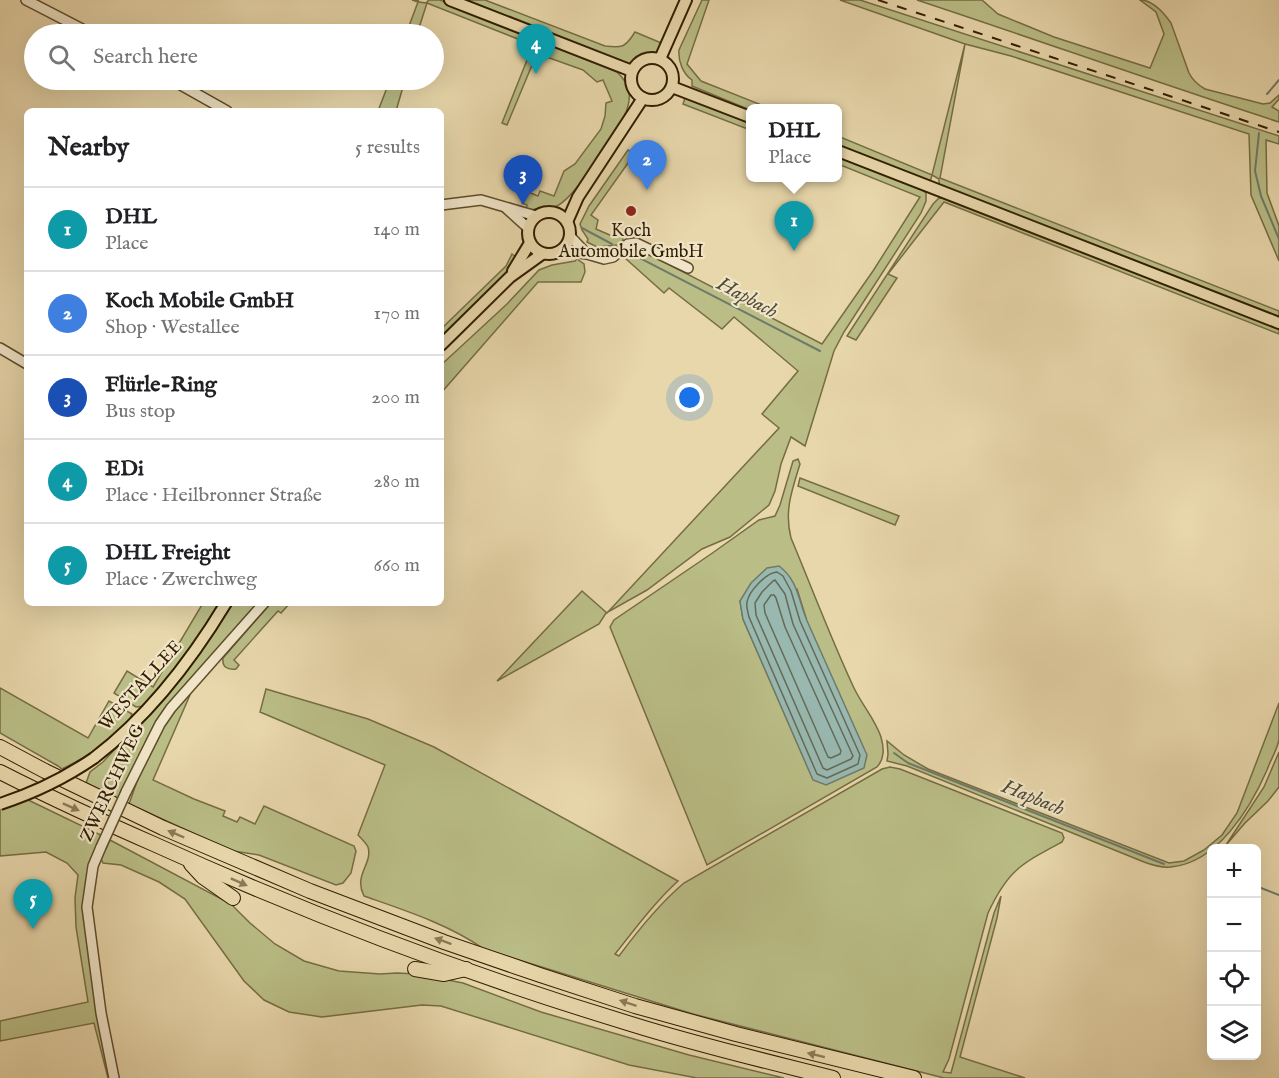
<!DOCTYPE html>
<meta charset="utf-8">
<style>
:root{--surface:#fff;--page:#f6f6f6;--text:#202124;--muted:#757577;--line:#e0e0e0;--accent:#8f2418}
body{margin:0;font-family:"IM FELL English",serif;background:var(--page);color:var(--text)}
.controls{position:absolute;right:18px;bottom:18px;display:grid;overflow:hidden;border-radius:9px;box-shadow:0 6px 24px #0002}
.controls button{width:54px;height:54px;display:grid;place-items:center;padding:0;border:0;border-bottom:2px solid var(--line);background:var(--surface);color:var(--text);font:30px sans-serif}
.you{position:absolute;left:690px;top:398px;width:21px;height:21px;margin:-15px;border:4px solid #fff;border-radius:50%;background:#1a73e8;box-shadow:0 0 0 9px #1a73e833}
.badge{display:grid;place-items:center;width:39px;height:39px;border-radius:50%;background:var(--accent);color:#fff;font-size:20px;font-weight:700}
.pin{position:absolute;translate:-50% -50px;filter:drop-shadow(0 2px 3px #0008)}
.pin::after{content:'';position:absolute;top:32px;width:21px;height:18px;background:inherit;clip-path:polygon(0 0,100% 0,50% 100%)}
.popup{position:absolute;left:746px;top:104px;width:96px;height:78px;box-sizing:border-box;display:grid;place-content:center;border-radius:9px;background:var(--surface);filter:drop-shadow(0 2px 4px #0005);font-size:20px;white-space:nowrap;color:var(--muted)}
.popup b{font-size:22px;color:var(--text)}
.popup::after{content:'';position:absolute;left:50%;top:100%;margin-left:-12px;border:12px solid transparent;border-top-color:var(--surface)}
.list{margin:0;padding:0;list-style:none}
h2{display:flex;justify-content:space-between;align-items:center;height:78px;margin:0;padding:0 24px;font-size:26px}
h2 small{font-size:20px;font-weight:400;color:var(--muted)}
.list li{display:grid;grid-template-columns:39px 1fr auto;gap:18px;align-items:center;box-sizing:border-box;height:84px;padding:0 24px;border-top:2px solid var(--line)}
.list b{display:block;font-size:22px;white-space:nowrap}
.list p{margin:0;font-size:20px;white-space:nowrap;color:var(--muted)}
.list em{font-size:20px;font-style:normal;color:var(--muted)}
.icon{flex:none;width:33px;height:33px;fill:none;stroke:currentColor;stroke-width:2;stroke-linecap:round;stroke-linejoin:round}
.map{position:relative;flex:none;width:1279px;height:1078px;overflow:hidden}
.search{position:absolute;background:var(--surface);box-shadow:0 6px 24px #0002;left:24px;top:24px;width:420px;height:66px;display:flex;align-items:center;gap:15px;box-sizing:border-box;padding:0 21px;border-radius:33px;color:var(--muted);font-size:22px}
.panel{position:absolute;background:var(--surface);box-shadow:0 6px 24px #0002;left:24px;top:108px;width:420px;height:498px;border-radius:9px}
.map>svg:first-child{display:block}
.green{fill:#babd86;stroke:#766d43;stroke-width:1.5;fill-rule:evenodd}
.water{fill:#98b8b0;stroke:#6f7a6a;stroke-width:1.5}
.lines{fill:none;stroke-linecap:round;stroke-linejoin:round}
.shore{stroke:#646a58;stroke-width:1.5}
.stream{stroke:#6f7a6a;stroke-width:2}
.minor-casing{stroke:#5f4c2b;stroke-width:12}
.major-casing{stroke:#311d00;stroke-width:14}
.highway-casing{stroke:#311d00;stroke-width:16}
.minor{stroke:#f0e5c8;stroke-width:9}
.major{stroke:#e8d7ab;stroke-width:10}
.highway{stroke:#e8d7ab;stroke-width:14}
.rail{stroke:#311d00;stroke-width:2;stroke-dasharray:10 10;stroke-linecap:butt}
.minor-bridge-casing{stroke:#5f4c2b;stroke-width:12;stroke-linecap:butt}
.major-bridge-casing{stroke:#311d00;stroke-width:14;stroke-linecap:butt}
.minor-bridge{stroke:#f0e5c8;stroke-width:9}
.major-bridge{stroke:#e8d7ab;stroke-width:10}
.oneway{fill:#8c7a56}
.poi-dot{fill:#8f2418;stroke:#f0e5c8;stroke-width:2}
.labels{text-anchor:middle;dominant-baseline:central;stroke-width:4.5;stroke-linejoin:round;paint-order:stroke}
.poi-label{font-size:18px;fill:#311d00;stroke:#f0e5c8}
.street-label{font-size:18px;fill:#311d00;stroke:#f0e5c8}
.water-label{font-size:20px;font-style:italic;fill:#504c35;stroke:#f0e5c8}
</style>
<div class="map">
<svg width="1279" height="1078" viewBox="0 0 1279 1078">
<rect width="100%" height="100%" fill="#e8d7ab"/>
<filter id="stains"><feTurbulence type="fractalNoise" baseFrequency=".00333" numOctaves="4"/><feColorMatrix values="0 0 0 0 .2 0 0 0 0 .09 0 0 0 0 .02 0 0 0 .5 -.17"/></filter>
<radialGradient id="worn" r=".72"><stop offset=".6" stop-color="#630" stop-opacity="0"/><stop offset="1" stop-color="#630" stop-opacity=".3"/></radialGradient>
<g class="green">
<path d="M 412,0 L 418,0 L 419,2 L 426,3 L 429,0 L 440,0 L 617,72 C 632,86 632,99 624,117 C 610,138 578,195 557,206 C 552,209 549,206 544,207 C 536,209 535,210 526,210 L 527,205 L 522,203 L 526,191 L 538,196 L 540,191 L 554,196 L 564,171 L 575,164 L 601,129 L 605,116 L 606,103 L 612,101 L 603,80 L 597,82 L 583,70 L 544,56 L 535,58 L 507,125 L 502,123 L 533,45 L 427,3 L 417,34 L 406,34 L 418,2 Z"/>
<path d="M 450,0 L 485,0 L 605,46 C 622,48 625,48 635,32 L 666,45 L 660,59 C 647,57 640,60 632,71 Z"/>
<path d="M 702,0 L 709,0 L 687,64 L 701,81 L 769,108 L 750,109 L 750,110 L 692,86 L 692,80 C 683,74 678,61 679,50 Z"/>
<polygon points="840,0 860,0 1279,136 1279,144 1266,140 1267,193 1279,226 1279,261 1251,195 1249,134 1011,56 965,44 940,178 1279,311 1279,318 939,186 939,179 932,175 930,182 838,146 838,136 932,175 965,44"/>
<path d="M 917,0 L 982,0 L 998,14 L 1054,37 L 1150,68 L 1164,34 L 1156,12 L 1140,0 C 1153,0 1164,13 1171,23 L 1189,73 C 1193,81 1198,85 1205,89 L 1263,104 L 1270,103 L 1279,95 L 1279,99 L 1272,107 L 1279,111 L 1279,122 C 1158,83 1038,40 917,0 Z"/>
<polygon points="390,80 405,80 396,111 378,111"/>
<polygon points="685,98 750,122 750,130 683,104"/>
<polygon points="628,150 653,162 652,165 633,156 591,215 598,220 596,229 612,236 616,229 622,234 623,240 617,245 597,247 587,242 588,239 582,230 580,224 589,206"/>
<polygon points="838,155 919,187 926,193 926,201 921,213 844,332 834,351 805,446 791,437 781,464 775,491 769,505 730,537 702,549 647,590 606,613 599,624 497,681 582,591 607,613 779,428 762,414 798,371 734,317 722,329 669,288 664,293 625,258 632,251 641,250 822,344 873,271 920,197 838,164"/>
<polygon points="939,198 949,199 1279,327 1279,334 944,202 888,274 897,278 856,340 847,336 933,204"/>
<polygon points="512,254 517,258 504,277 441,339 441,329 506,266"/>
<polygon points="577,259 584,264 585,272 581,282 538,282 441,393 441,365 507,304 539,270 552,265 575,261"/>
<path d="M 798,459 L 800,464 C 792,490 784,511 791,538 C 812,588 831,639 854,688 C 862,705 875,719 881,737 C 884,748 885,758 877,767 L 707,865 L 610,627 L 614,620 L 711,554 L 759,520 L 775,516 L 780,505 L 793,461 ZM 797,589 L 806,618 L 813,779 L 743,619 L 740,601 Z"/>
<polygon points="800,478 899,516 895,525 798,486"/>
<polygon points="203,603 219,603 194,645 145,706 136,707 114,693 127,671 153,687"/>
<polygon points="233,603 259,603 167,707 119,799 86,783 90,772 103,762 174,686 202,649"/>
<path d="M 271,603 L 290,603 L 281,613 L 278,611 L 234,660 L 239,665 L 236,669 C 227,670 222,667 223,658 Z"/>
<path d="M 0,688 L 88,738 L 109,701 L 132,714 C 127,736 82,759 62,769 L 58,766 L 0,733 Z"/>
<path d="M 266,689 L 368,719 L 434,747 L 678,881 C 654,903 635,929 615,954 L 619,956 C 639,929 659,904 684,883 L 882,769 L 890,767 L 900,769 L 1062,833 L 1064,838 L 1062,842 C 1021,864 1008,870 988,913 L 949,1059 L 943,1072 L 951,1073 L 994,913 L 1001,896 L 997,918 L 960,1057 L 1025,1078 L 944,1078 L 693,1014 L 484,949 C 448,924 404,910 364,896 C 353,875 373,864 368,847 C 366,843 361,838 358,835 L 385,765 L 260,712 Z"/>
<polygon points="190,695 153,780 194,799 225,811 223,816 237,822 240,817 255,824 264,806 354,846 356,851 351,873 343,883 336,885 259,855 233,851 129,804 139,776 162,727 173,710"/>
<path d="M 1279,703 C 1279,714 1279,728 1279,740 C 1277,750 1270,761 1267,770 C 1250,809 1217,863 1171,867 C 1161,868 1152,865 1144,862 L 907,766 L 887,761 L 888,754 L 887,741 L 904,755 L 928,769 L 1169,863 L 1184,861 L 1204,850 L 1222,835 L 1237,813 Z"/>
<polygon points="1279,752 1279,787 1268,801 1245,823 1226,845 1264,787"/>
<polygon points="22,797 105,837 93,866 87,907 114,1078 108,1078 94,1023 0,1041 0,1021 88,1002 76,927 75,898 78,875 67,863 46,852 0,856 0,804"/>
<polygon points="110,840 231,904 250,923 275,944 304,961 339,971 380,974 397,973 417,974 463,983 541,1012 689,1055 784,1078 697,1078 629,1065 441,1006 422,1005 322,1017 289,1012 264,1000 244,981 185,899 159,882 121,865 103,863 101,859"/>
</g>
<path class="water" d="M 779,566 C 799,581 798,601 808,623 C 828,667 847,711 867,755 L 864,768 L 826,785 L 813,780 L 743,619 L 740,601 L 751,583 L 767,568 Z"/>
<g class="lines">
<g class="shore">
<path d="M 777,572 L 783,576 L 791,591 L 800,621 L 860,755 L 858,764 L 827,778 L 817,774 L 749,617 C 748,613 746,606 747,602 C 749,591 766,573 777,572 Z"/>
<polygon points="775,580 785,594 793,624 853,756 851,759 827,770 823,768 756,615 755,603 762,592 773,581"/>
<polygon points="771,595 774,595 776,598 785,627 841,751 840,754 831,758 828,757 765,613 764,605"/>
</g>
<g class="stream">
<polyline points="1267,94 1279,80"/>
<polyline points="1259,133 1255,171 1261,196 1279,239"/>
<polyline points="582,228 612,244"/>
<polyline points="630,253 820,351"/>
<polyline points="894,753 908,763 1164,864"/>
<polyline points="1256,886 1279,895"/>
</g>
<g class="minor-casing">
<g id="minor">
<polyline points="26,0 92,34"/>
<polyline points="172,80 227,111"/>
<polyline points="441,205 481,200 536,216"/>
<polyline points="507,209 528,228"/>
<polyline points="570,236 587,254"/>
<polyline points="562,251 587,254 604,259 613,257 628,244 636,243 688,268"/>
<polyline points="0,348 27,364"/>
<polyline points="126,792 160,724 171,708 264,603"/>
<polyline points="101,847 93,866 87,907 101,1013 114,1078"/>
</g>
</g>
<g class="major-casing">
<g id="major">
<polyline points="450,0 632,71"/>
<circle cx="652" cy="79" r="21"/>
<polyline points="660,59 686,0"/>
<polyline points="672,87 750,117"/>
<polyline points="838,151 1279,323"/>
<circle cx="549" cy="233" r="21"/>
<polyline points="567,222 578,197 643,98"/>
<polyline points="513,271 530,243"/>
<polyline points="441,345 510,277 542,254"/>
<path d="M 94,758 C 149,716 191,661 226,603"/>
</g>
</g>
<g class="highway-casing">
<g id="highway">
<polyline points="0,747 45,771 163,828 310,891 444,942 540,975 635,1006 736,1034 914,1078"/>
<path d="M 0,772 C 51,798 103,822 156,845 C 310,915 469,975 631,1024 C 698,1045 766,1061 833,1078"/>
<polyline points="191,864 203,877 233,898"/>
<polyline points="415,969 444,974 466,969"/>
</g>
</g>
<use href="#minor" class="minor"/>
<use href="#major" class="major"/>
<use href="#highway" class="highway"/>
<polyline class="rail" points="878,0 1279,132"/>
<g class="minor-bridge-casing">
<polyline id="minor-bridge" points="101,847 126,792"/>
</g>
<g class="major-bridge-casing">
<path id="major-bridge" d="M 0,804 C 34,793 65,778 94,758"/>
</g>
<use href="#minor-bridge" class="minor-bridge"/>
<use href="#major-bridge" class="major-bridge"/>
</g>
<defs><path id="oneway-solid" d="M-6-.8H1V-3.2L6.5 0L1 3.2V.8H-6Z" transform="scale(1.5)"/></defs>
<g class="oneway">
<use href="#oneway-solid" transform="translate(71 807) rotate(24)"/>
<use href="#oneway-solid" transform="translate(176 834) rotate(-157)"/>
<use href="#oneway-solid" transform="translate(239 882) rotate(24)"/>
<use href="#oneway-solid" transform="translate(443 941) rotate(-160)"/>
<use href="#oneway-solid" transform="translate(628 1003) rotate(-162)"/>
<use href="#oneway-solid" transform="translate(816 1055) rotate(-166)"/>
</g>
<circle class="poi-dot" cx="631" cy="211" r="6"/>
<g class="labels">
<g class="poi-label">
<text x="631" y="231">Koch<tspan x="631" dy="21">Automobile GmbH</tspan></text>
</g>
<g class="street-label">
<text transform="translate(141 686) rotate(-48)">WESTALLEE</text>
<text transform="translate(113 783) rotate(-65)">ZWERCHWEG</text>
</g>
<g class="water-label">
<text transform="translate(747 298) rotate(28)">Hapbach</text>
<text transform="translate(1033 798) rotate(22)">Hapbach</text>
</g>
</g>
<rect width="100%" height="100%" filter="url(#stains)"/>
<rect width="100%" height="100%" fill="url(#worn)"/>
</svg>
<div class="controls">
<button>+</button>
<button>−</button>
<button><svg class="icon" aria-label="locate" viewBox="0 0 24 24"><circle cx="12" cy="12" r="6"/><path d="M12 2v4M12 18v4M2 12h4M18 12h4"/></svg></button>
<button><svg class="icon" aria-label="layers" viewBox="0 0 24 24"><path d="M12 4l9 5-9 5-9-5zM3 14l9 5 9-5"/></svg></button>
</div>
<div class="you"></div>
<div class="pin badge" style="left:794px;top:251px;background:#0f9aa8">1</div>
<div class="popup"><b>DHL</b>Place</div>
<div class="pin badge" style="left:647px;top:190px;background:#3f7fe0">2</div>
<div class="pin badge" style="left:523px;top:205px;background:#1a4fb4">3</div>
<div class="pin badge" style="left:536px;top:74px;background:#0f9aa8">4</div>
<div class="pin badge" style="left:33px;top:929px;background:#0f9aa8">5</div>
<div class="search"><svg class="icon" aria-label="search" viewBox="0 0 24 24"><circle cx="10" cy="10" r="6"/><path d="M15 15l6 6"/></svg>Search here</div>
<section class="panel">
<h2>Nearby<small>5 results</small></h2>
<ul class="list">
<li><span class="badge" style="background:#0f9aa8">1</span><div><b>DHL</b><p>Place</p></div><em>140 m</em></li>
<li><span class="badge" style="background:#3f7fe0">2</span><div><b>Koch Mobile GmbH</b><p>Shop · Westallee</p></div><em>170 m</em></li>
<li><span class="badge" style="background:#1a4fb4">3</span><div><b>Flürle-Ring</b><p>Bus stop</p></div><em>200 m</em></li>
<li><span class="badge" style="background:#0f9aa8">4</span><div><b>EDi</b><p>Place · Heilbronner Straße</p></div><em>280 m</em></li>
<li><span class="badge" style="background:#0f9aa8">5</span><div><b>DHL Freight</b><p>Place · Zwerchweg</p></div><em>660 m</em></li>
</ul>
</section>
</div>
